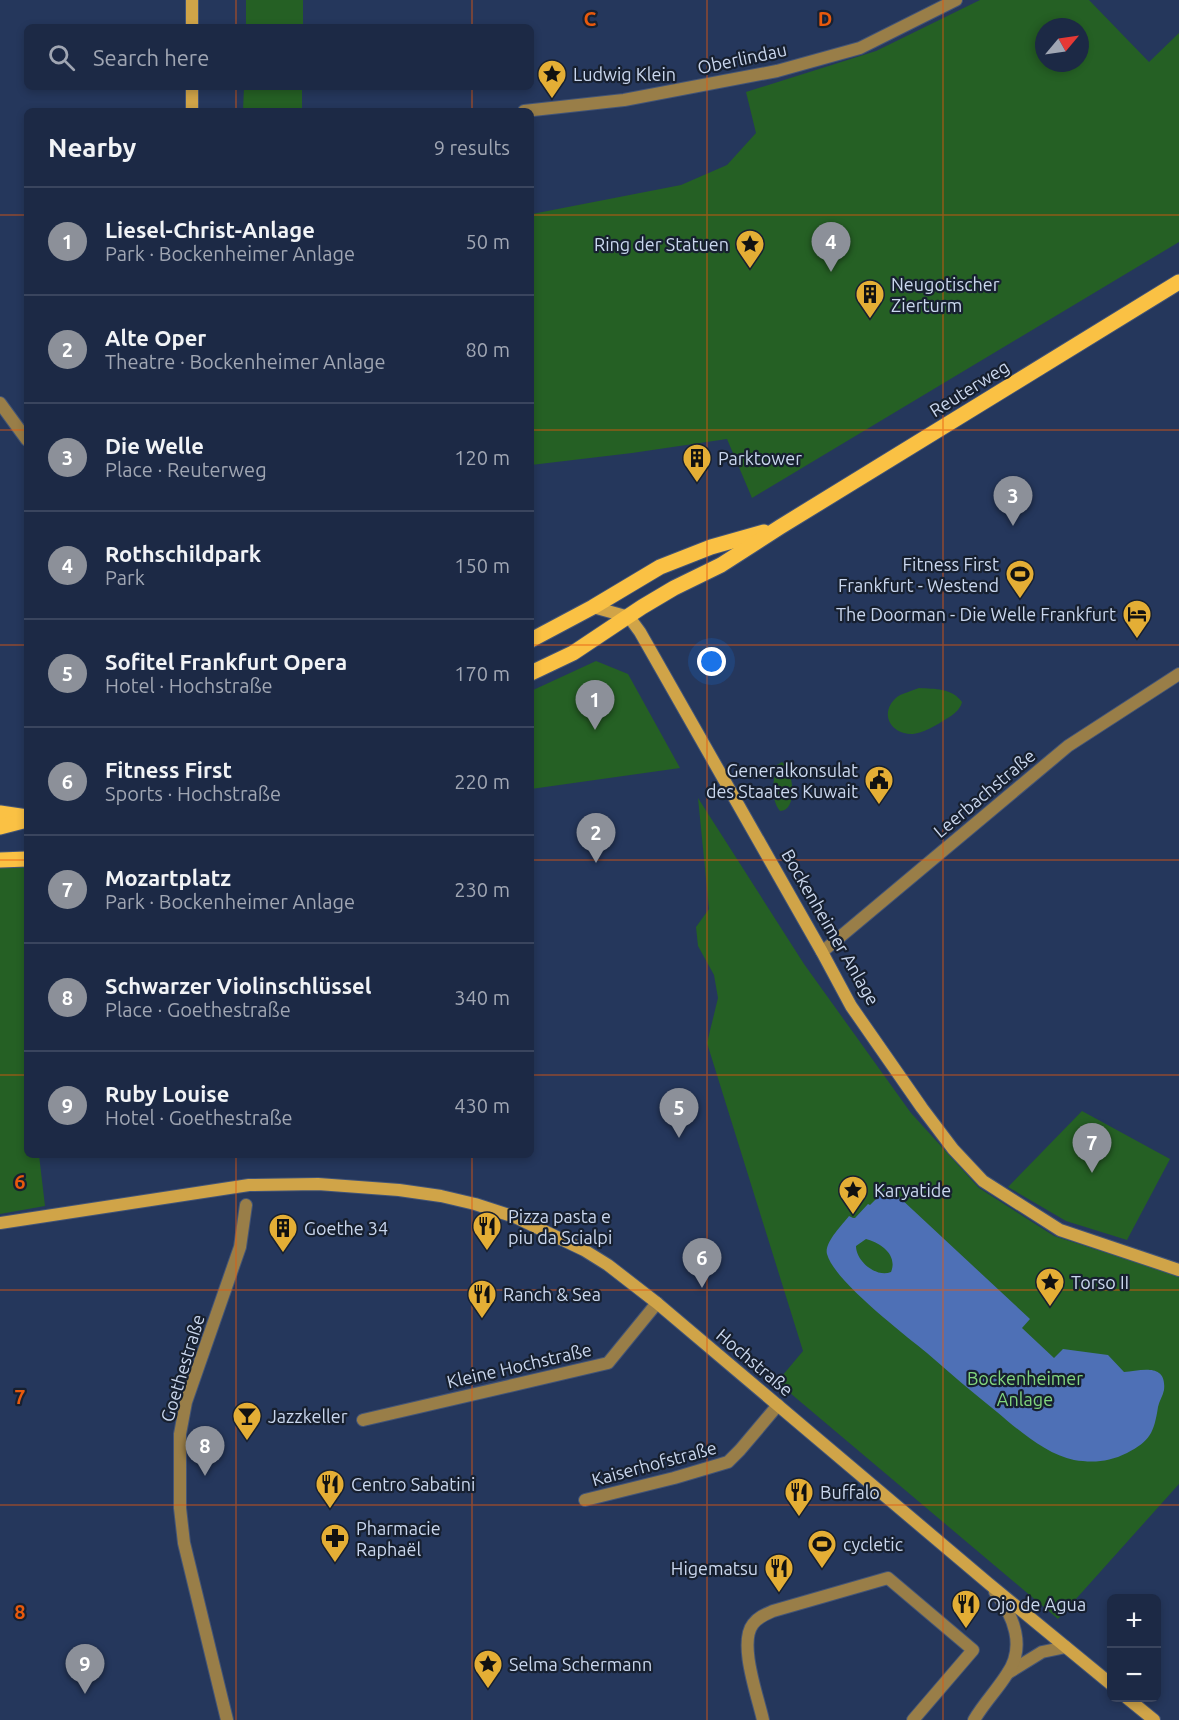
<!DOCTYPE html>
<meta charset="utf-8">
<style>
:root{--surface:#1c2945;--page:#25314c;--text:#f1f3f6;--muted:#a0a6b3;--line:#3a455e;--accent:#8c9099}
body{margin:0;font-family:Ubuntu,sans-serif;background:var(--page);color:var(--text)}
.controls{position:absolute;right:18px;bottom:18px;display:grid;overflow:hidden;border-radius:9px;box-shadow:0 3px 9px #0003}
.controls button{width:54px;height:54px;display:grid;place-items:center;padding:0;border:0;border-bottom:2px solid var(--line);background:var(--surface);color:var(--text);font:30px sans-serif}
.compass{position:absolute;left:1035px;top:18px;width:54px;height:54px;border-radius:50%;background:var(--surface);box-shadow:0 3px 9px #0003;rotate:61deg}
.you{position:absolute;left:712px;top:662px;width:21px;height:21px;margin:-15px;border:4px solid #fff;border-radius:50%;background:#1a73e8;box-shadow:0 0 0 9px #1a73e833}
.badge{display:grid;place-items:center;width:39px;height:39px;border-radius:50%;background:var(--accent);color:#fff;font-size:20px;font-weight:700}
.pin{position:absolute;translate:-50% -50px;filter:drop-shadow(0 2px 3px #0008)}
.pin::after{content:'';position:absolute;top:32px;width:21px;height:18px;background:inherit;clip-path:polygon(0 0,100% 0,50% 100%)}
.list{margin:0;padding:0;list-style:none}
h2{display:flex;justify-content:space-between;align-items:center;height:78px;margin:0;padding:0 24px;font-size:26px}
h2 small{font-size:20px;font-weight:400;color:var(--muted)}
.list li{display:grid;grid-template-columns:39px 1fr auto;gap:18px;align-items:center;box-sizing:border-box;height:108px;padding:0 24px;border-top:2px solid var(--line)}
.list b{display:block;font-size:22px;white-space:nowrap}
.list p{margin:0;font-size:20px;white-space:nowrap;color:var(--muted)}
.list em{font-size:20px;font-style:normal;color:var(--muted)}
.icon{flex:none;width:33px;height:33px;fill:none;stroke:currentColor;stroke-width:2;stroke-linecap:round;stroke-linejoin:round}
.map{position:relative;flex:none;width:1179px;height:1720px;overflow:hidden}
.search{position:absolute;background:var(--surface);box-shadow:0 3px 9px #0003;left:24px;top:24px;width:510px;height:66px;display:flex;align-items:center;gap:15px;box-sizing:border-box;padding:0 21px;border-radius:9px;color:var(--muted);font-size:22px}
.panel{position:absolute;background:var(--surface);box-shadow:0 3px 9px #0003;left:24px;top:108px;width:510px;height:1050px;border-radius:9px}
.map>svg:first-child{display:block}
.green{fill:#256024;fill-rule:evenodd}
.water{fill:#4e70b6;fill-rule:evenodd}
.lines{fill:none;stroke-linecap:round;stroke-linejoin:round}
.street-casing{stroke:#435476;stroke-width:14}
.secondary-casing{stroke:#435476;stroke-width:14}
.primary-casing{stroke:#435476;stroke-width:17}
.street{stroke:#997e48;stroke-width:12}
.secondary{stroke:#d0a448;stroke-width:12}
.primary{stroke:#fac144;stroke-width:15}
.grid{fill:none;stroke:#e8590c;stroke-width:1.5;stroke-opacity:0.55}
.labels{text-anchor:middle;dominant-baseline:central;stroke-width:4.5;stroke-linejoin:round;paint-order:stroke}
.street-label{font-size:18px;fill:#cad7ee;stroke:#172030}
.poi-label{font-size:18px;fill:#cad7ee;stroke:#172030;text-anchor:start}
.park-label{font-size:18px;fill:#82d67e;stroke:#172030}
.grid-label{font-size:20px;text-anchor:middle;font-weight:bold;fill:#e8590c;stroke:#172030;stroke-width:4.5;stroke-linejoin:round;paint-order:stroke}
</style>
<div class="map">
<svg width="1179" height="1720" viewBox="0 0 1179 1720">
<rect width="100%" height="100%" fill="#25375c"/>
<g class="green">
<rect x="246" y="0" width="57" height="27"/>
<path d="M 980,0 L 1089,0 L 1149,62 L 1179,33 L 1179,242 L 752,498 L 727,439 L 632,453 L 531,465 L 532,214 L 681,185 L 727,165 L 756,133 L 746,92 L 876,51 ZM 1044,27 L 1080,27 L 1080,63 L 1044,63 Z"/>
<polygon points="244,87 302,87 302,109 243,111"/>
<polygon points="596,661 628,674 680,768 531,789 531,691"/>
<path d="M 919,688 C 935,689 952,688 962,702 C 960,711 951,716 943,721 C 935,726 923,733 913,734 C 891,735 878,713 897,697 C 903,693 912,691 919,688 Z"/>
<path d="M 782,762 C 794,770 798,811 780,811 C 770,799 773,779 777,765 Z"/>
<polygon points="698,798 804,964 911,1113 979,1188 1054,1236 1179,1276 1179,1484 1058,1619 777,1382 803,1351 707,1043 718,998 714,975 698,946 696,927 709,909"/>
<polygon points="27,859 27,1039 25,1041 27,1059 27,1155 39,1155 45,1206 0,1214 0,860"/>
<polygon points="1082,1111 1170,1159 1127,1240 1066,1221 1008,1187"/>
</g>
<path class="water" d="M 885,1190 L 895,1199 L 899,1197 L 1030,1319 L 1022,1328 L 1054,1358 L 1063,1349 L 1108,1355 L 1124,1372 C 1140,1371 1167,1362 1164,1390 C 1163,1396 1159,1401 1158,1407 C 1154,1433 1150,1441 1127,1453 C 1109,1462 1093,1463 1074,1460 C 1047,1455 1017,1429 997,1412 C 973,1393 950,1373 927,1353 C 904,1334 834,1281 827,1254 C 824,1243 842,1225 849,1216 L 853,1218 L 855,1218 L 868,1204 L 870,1205 ZM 866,1239 C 881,1243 898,1255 891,1272 C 876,1278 856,1261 856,1246 Z"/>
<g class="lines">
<g class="street-casing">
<g id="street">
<polyline points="524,111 624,100 777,71 860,48 956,0"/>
<polyline points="0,403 27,440"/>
<polyline points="822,952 1068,746 1179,674"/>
<polyline points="363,1420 608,1363 657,1303"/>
<polyline points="585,1500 674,1478 728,1462 740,1450 778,1405"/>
<polyline points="1008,1673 1042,1652 1066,1647"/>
<polyline points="227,1720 184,1543 180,1508 180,1434 186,1402 240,1247 246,1205"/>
<path d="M 763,1720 C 758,1697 738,1643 753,1624 C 758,1617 766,1614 773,1611 L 888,1578 L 973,1650 L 913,1720"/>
<path d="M 974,1720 C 984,1703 997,1690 1007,1674 C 1026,1647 1014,1616 995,1592"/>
</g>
</g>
<g class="secondary-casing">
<g id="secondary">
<polyline points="192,27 192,0"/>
<polyline points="192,87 192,111"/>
<polyline points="593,607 629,617 640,632 822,952 851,1006 922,1108 953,1149 983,1181 1060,1230 1179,1270"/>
<polyline points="0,1223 249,1185 318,1184 399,1190 441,1196 475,1204 515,1217 584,1250 608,1265 657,1303 988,1583 1112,1685"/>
<polyline points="1127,1698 1154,1720"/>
</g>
</g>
<g class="primary-casing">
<g id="primary">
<polyline points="531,640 593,607 660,567 711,547 764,532"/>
<polyline points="531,673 573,653 642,607 674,588 721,565 780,527 1179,282"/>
<polyline points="0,813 27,817"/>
<polyline points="0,827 27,820"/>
<polyline points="0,860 27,859"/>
</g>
</g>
<use href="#street" class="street"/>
<use href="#secondary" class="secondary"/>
<use href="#primary" class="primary"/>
</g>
<path class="grid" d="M 236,0 L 236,27M 472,0 L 472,27M 707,0 L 707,1720M 943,0 L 943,1720M 236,87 L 236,111M 472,87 L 472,111M 0,215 L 27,215M 531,215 L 1179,215M 0,430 L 27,430M 531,430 L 1179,430M 0,645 L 27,645M 531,645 L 1179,645M 0,860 L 27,860M 531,860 L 1179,860M 0,1075 L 27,1075M 531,1075 L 1179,1075M 236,1155 L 236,1720M 472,1155 L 472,1720M 0,1290 L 1179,1290M 0,1505 L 1179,1505"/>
<defs>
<g id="sight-pin" transform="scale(1.5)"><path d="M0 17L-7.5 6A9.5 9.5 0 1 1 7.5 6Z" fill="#e4ae35" stroke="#172030"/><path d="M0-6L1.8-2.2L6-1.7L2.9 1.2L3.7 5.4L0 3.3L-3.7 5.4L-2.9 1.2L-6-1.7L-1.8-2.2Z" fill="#111"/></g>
<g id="building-pin" transform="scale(1.5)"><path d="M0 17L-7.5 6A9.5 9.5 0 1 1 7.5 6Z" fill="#e4ae35" stroke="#172030"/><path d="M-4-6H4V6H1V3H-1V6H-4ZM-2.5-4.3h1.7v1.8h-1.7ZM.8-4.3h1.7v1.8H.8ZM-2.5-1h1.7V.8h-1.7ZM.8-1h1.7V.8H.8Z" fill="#111"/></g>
<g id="stadium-pin" transform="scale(1.5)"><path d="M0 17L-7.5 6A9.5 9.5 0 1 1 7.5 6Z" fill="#e4ae35" stroke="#172030"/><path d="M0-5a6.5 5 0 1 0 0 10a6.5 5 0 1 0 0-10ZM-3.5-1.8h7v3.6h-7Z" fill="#111"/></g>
<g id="hotel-pin" transform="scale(1.5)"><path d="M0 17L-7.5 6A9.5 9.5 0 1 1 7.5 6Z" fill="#e4ae35" stroke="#172030"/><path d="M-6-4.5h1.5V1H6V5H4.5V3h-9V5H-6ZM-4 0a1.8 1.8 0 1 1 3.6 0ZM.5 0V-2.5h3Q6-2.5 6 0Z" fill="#111"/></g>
<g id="civic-pin" transform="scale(1.5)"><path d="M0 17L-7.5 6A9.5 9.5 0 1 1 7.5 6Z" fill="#e4ae35" stroke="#172030"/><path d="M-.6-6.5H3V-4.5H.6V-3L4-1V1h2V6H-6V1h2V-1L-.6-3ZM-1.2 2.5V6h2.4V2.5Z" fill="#111"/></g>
<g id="restaurant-pin" transform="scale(1.5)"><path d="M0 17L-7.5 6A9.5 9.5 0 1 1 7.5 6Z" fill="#e4ae35" stroke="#172030"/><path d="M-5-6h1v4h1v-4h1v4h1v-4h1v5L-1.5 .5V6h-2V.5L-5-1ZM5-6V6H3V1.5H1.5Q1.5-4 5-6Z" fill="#111"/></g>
<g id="bar-pin" transform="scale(1.5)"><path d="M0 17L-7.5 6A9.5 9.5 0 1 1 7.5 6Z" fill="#e4ae35" stroke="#172030"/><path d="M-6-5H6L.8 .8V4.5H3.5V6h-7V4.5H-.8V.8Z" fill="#111"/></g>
<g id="pharmacy-pin" transform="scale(1.5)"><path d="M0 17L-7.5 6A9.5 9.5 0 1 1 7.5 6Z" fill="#e4ae35" stroke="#172030"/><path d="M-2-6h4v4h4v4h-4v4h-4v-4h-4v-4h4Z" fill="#111"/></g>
</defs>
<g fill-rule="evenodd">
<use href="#sight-pin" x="552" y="74"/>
<use href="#sight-pin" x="750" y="244"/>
<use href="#building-pin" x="870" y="294"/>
<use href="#building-pin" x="697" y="458"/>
<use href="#stadium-pin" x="1020" y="574"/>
<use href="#hotel-pin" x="1137" y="614"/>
<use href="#civic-pin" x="879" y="780"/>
<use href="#sight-pin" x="853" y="1190"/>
<use href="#restaurant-pin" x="487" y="1226"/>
<use href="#building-pin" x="283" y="1228"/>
<use href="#sight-pin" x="1050" y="1282"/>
<use href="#restaurant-pin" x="482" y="1294"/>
<use href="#bar-pin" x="247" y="1416"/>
<use href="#restaurant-pin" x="330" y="1484"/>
<use href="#restaurant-pin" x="799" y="1492"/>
<use href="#pharmacy-pin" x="335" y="1538"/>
<use href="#stadium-pin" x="822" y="1544"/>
<use href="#restaurant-pin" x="779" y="1568"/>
<use href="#restaurant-pin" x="966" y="1604"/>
<use href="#sight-pin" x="488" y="1664"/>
</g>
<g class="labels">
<g class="street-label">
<text transform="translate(742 58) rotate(-12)">Oberlindau</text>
<text transform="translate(969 388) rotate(-32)">Reuterweg</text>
<text transform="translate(984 793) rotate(-40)">Leerbachstraße</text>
<text transform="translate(831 927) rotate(60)">Bockenheimer Anlage</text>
<text transform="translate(755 1362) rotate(40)">Hochstraße</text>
<text transform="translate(519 1365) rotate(-13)">Kleine Hochstraße</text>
<text transform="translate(182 1368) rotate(-73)">Goethestraße</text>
<text transform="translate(654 1463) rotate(-15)">Kaiserhofstraße</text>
</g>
<g class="poi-label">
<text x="573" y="74">Ludwig Klein</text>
<text x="729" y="244" text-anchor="end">Ring der Statuen</text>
<text x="891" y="284">Neugotischer<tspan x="891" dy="21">Zierturm</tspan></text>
<text x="718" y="458">Parktower</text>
<text x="999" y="564" text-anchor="end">Fitness First<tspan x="999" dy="21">Frankfurt - Westend</tspan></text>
<text x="1116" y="614" text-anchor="end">The Doorman - Die Welle Frankfurt</text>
<text x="858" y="770" text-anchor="end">Generalkonsulat<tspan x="858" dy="21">des Staates Kuwait</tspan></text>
<text x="874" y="1190">Karyatide</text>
<text x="508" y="1216">Pizza pasta e<tspan x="508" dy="21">piu da Scialpi</tspan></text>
<text x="304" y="1228">Goethe 34</text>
<text x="1071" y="1282">Torso II</text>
<text x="503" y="1294">Ranch &amp; Sea</text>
<text x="268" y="1416">Jazzkeller</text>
<text x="351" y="1484">Centro Sabatini</text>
<text x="820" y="1492">Buffalo</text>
<text x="356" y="1528">Pharmacie<tspan x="356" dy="21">Raphaël</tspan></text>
<text x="843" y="1544">cycletic</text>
<text x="758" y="1568" text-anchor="end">Higematsu</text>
<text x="987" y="1604">Ojo de Agua</text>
<text x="509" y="1664">Selma Schermann</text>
</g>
<g class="park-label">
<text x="1025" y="1378">Bockenheimer<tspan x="1025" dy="21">Anlage</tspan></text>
</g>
</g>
<g class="grid-label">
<text x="590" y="26">C</text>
<text x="825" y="26">D</text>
<text x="20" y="1189">6</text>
<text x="20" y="1404">7</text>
<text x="20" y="1619">8</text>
</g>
</svg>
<div class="controls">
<button>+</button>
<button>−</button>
</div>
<svg class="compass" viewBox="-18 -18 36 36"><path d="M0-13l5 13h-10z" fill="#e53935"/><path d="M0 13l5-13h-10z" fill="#a0a6b3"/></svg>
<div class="you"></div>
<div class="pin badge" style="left:595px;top:730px">1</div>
<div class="pin badge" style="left:596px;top:863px">2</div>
<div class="pin badge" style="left:1013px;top:526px">3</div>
<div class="pin badge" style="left:831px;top:272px">4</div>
<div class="pin badge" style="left:679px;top:1138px">5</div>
<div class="pin badge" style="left:702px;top:1288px">6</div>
<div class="pin badge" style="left:1092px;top:1173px">7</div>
<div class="pin badge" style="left:205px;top:1476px">8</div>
<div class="pin badge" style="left:85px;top:1694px">9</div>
<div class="search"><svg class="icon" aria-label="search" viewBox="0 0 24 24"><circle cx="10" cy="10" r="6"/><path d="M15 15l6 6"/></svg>Search here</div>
<section class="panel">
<h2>Nearby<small>9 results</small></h2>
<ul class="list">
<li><span class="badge">1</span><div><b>Liesel-Christ-Anlage</b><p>Park · Bockenheimer Anlage</p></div><em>50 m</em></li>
<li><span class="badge">2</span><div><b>Alte Oper</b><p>Theatre · Bockenheimer Anlage</p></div><em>80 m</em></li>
<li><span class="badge">3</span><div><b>Die Welle</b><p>Place · Reuterweg</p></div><em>120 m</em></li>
<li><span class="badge">4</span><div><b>Rothschildpark</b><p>Park</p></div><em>150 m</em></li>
<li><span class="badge">5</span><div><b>Sofitel Frankfurt Opera</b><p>Hotel · Hochstraße</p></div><em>170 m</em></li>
<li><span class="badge">6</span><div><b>Fitness First</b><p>Sports · Hochstraße</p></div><em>220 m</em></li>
<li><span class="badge">7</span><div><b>Mozartplatz</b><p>Park · Bockenheimer Anlage</p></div><em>230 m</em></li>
<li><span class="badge">8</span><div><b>Schwarzer Violinschlüssel</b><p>Place · Goethestraße</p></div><em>340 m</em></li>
<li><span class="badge">9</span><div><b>Ruby Louise</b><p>Hotel · Goethestraße</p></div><em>430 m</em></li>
</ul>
</section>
</div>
